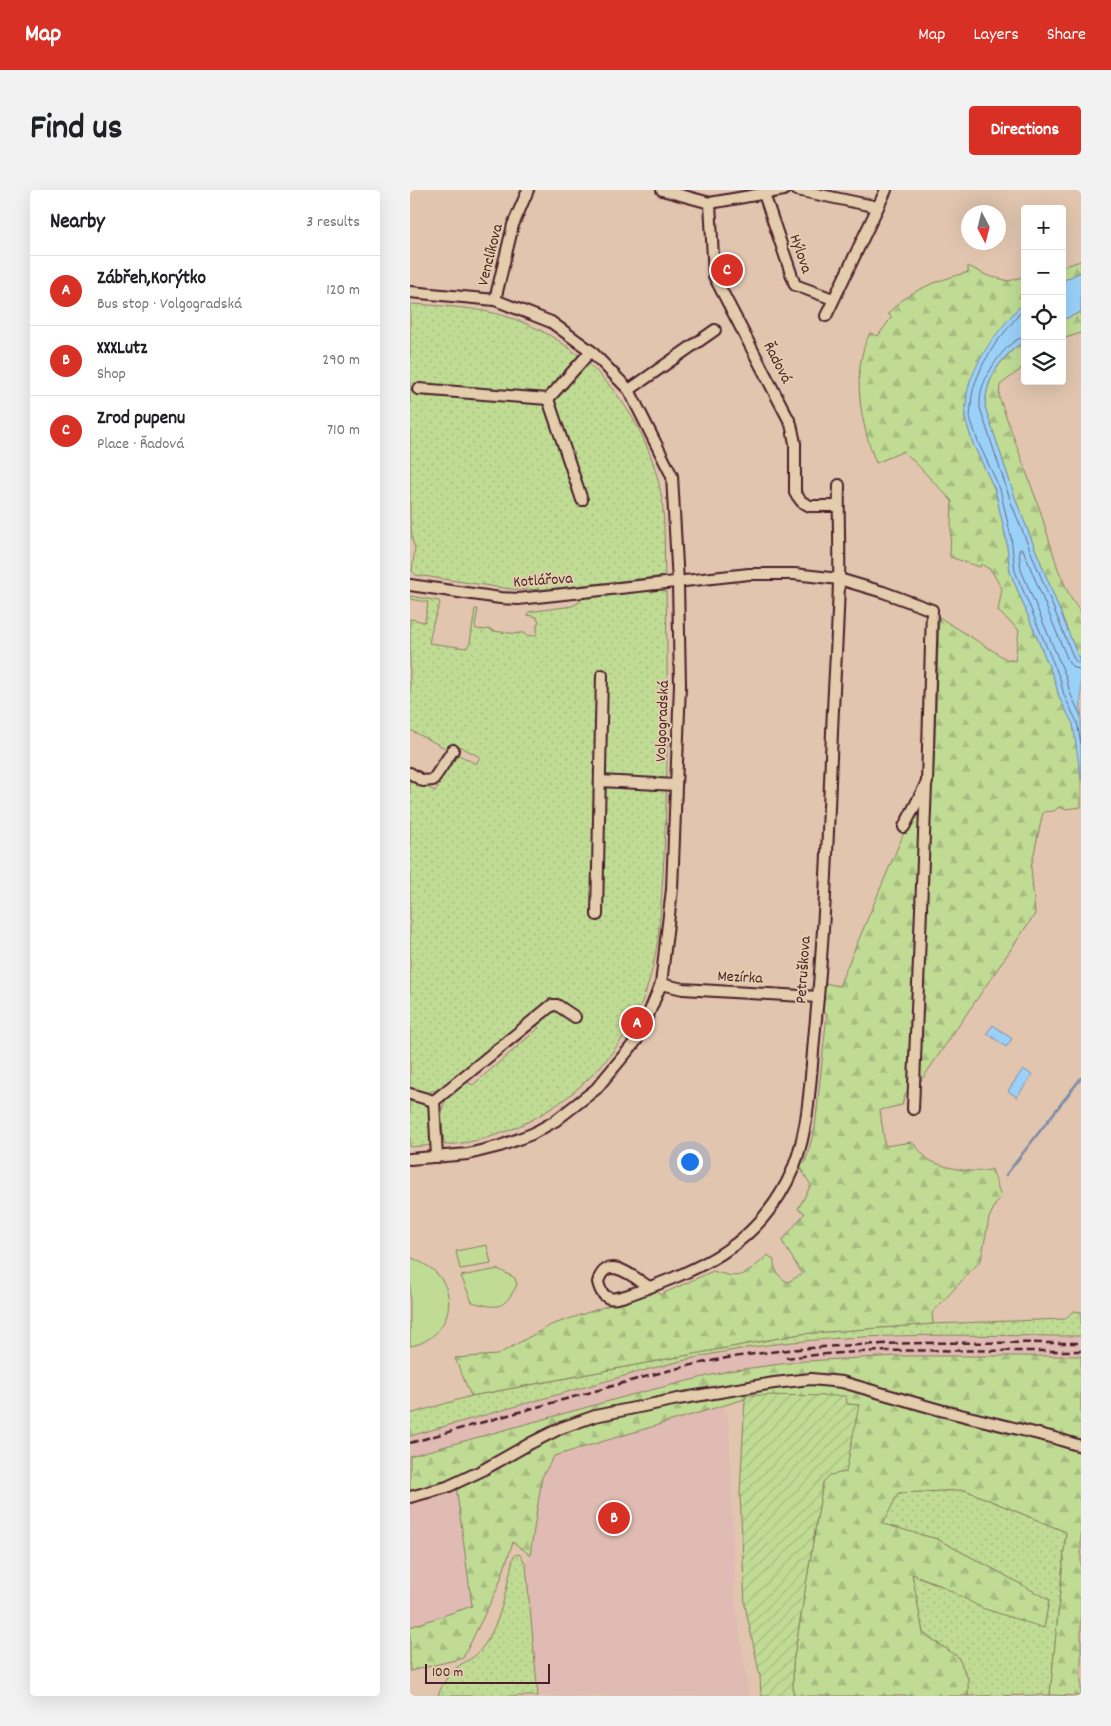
<!DOCTYPE html>
<meta charset="utf-8">
<style>
:root{--surface:#fff;--page:#f2f2f2;--text:#202124;--muted:#757577;--line:#e0e0e0;--accent:#d93025}
body{margin:0;font-family:Dekko,sans-serif;background:var(--page);color:var(--text)}
.controls{position:absolute;right:15px;top:15px;display:grid;overflow:hidden;border-radius:5px;box-shadow:0 5px 20px #0002}
.controls button{width:45px;height:45px;display:grid;place-items:center;padding:0;border:0;border-bottom:1px solid var(--line);background:var(--surface);color:var(--text);font:25px sans-serif}
.compass{position:absolute;left:551px;top:15px;width:45px;height:45px;border-radius:50%;background:var(--surface);box-shadow:0 5px 20px #0002;rotate:173deg}
.scale{position:absolute;left:15px;bottom:12px;width:125px;box-sizing:border-box;padding-left:5px;border:2px solid #4a1f2b;border-top:0;font-size:14px;line-height:18px;white-space:nowrap;color:#4a1f2b;-webkit-text-stroke:4px #e3cdac;paint-order:stroke}
.you{position:absolute;left:279px;top:971px;width:18px;height:18px;margin:-12px;border:4px solid #fff;border-radius:50%;background:#1a73e8;box-shadow:0 0 0 8px #1a73e833}
.badge{display:grid;place-items:center;width:32px;height:32px;border-radius:50%;background:var(--accent);color:#fff;font-size:16px;font-weight:700}
.pin{position:absolute;translate:-50% -50%;border:2px solid #fff;box-shadow:0 1px 5px #0006}
.list{margin:0;padding:0;list-style:none}
h2{display:flex;justify-content:space-between;align-items:center;height:65px;margin:0;padding:0 20px;font-size:21px}
h2 small{font-size:16px;font-weight:400;color:var(--muted)}
.list li{display:grid;grid-template-columns:32px 1fr auto;gap:15px;align-items:center;box-sizing:border-box;height:70px;padding:0 20px;border-top:1px solid var(--line)}
.list b{display:block;font-size:19px;white-space:nowrap}
.list p{margin:0;font-size:16px;white-space:nowrap;color:var(--muted)}
.list em{font-size:16px;font-style:normal;color:var(--muted)}
.icon{flex:none;width:28px;height:28px;fill:none;stroke:currentColor;stroke-width:2;stroke-linecap:round;stroke-linejoin:round}
.map{position:relative;flex:none;width:671px;height:1506px;overflow:hidden;border-radius:5px}
header{display:flex;align-items:center;gap:30px;box-sizing:border-box;height:70px;padding:0 25px;background:var(--accent);color:#fff}
header strong{font-size:24px}
nav{display:flex;gap:28px;margin-inline-start:auto;font-size:18px}
.intro{display:flex;align-items:center;justify-content:space-between;box-sizing:border-box;height:120px;padding:0 30px}
h1{margin:0;font-size:35px}
.button{padding:12px 22px;border-radius:5px;background:var(--accent);color:#fff;font-size:18px;font-weight:700}
main{display:flex;gap:30px;padding:0 30px}
aside{flex:1;background:var(--surface);border-radius:5px;box-shadow:0 5px 20px #0002}
.map>svg:first-child{display:block}
.built{fill:#dfbbb3}
.grass{fill:url(#grass-dots);stroke:#857e60}
.forest{fill:url(#forest-firs);stroke:#857e60}
.park{fill:#c0dc94;stroke:#857e60}
.garden{fill:url(#garden-furrows);stroke:#857e60}
.water{fill:#9ad1f9;stroke:#7a8aa7}
.lines{fill:none;stroke-linecap:round;stroke-linejoin:round}
.shore{stroke:#6a667d;stroke-width:1}
.stream{stroke:#7a8aa7;stroke-width:2.5}
.minor-casing{stroke:#4a1f2b;stroke-width:14}
.minor{stroke:#e3cdac;stroke-width:10}
.rail{stroke:#4a1f2b;stroke-width:2.5;stroke-dasharray:8 4;stroke-linecap:butt}
.labels{text-anchor:middle;dominant-baseline:central;stroke-width:4;stroke-linejoin:round;paint-order:stroke}
.street-label{font-size:16px;fill:#4a1f2b;stroke:#e3cdac}
</style>
<header>
<strong>Map</strong>
<nav><a>Map</a><a>Layers</a><a>Share</a></nav>
</header>
<div class="intro"><h1>Find us</h1><a class="button">Directions</a></div>
<main>
<aside>
<h2>Nearby<small>3 results</small></h2>
<ul class="list">
<li><span class="badge">A</span><div><b>Zábřeh,Korýtko</b><p>Bus stop · Volgogradská</p></div><em>120 m</em></li>
<li><span class="badge">B</span><div><b>XXXLutz</b><p>Shop</p></div><em>290 m</em></li>
<li><span class="badge">C</span><div><b>Zrod pupenu</b><p>Place · Řadová</p></div><em>710 m</em></li>
</ul>
</aside>
<div class="map">
<svg width="671" height="1506" viewBox="0 0 671 1506">
<defs>
<pattern id="grass-dots" width="8" height="8" patternUnits="userSpaceOnUse" patternTransform="scale(1.25)"><rect width="8" height="8" fill="#c0dc94"/><path d="M2 2h.1M6 6h.1" fill="none" stroke="#a6bc80" stroke-width="1.8" stroke-linecap="round"/></pattern>
<pattern id="forest-firs" width="22" height="20" patternUnits="userSpaceOnUse" patternTransform="scale(1.25)"><rect width="22" height="20" fill="#c0dc94"/><path d="M5 1l3.5 6h-7zM16 11l3.5 6h-7z" fill="#a6bc80"/></pattern>
<pattern id="garden-furrows" width="10" height="10" patternUnits="userSpaceOnUse" patternTransform="scale(1.25)"><rect width="10" height="10" fill="#c0dc94"/><path d="M-1 1l2-2M0 10L10 0M9 11l2-2" fill="none" stroke="#a6bc80"/></pattern>
</defs>
<rect width="100%" height="100%" fill="#e1c5af"/>
<filter id="ink" filterUnits="userSpaceOnUse"><feTurbulence type="fractalNoise" baseFrequency=".02" numOctaves="2"/><feDisplacementMap in="SourceGraphic" scale="10" xChannelSelector="R" yChannelSelector="G"/><feConvolveMatrix kernelMatrix="1 2 1 2 8 2 1 2 1" color-interpolation-filters="sRGB"/></filter>
<g filter="url(#ink)">
<g class="built">
<polygon points="489,1146 671,1146 671,1166 489,1166 429,1169 391,1171 318,1181 221,1205 0,1266 0,1246 278,1169 315,1162 389,1152"/>
<polygon points="314,1217 319,1235 325,1410 339,1506 128,1506 116,1376 120,1365 132,1287 144,1266 303,1218"/>
<polygon points="45,1288 63,1417 0,1437 0,1301"/>
</g>
<g class="grass">
<path d="M 0,114 C 33,116 66,117 98,127 C 179,153 239,226 252,310 C 255,335 254,361 255,386 L 138,399 L 108,400 L 6,385 L 2,381 L 5,358 L 2,349 L 0,326 Z"/>
<path d="M 250,399 L 256,401 C 258,517 259,634 248,749 C 245,768 241,787 235,804 C 204,886 122,949 35,955 C 33,948 33,942 32,935 C 30,909 38,909 54,891 L 63,895 L 129,838 L 120,828 L 34,898 L 15,903 L 0,902 L 0,588 L 25,601 L 30,594 L 28,590 L 42,565 L 49,565 L 66,574 L 70,567 L 43,553 L 39,560 L 0,540 L 0,429 L 15,432 L 18,412 L 0,409 L 0,406 L 29,411 L 30,413 L 23,433 L 19,453 L 56,458 L 60,453 L 65,419 L 68,419 L 65,435 L 66,439 L 76,440 L 77,439 L 82,440 L 82,441 L 109,444 L 109,443 L 115,443 L 115,445 L 125,446 L 127,443 L 127,434 L 128,434 L 129,430 L 127,430 L 127,427 L 117,425 L 119,422 L 162,416 L 170,412 L 169,408 Z"/>
<polygon points="0,908 16,914 20,917 25,955 0,957"/>
<path d="M 663,1121 L 671,1122 L 671,1146 C 552,1146 431,1140 313,1162 C 265,1171 218,1185 171,1198 C 114,1214 57,1230 0,1246 L 0,1224 L 61,1206 L 390,1144 L 523,1134 L 655,1129 Z"/>
<polygon points="555,1300 656,1342 640,1505 558,1506 558,1489 548,1467 513,1443 502,1384 634,1438 639,1410 589,1382 527,1349 472,1335 488,1303"/>
<path d="M 109,1364 L 112,1367 L 116,1375 L 128,1506 L 28,1506 C 31,1495 40,1482 50,1475 C 56,1471 64,1468 69,1462 C 91,1435 96,1401 103,1368 L 105,1365 Z"/>
</g>
<g class="forest">
<polygon points="671,71 671,82 652,91 652,77"/>
<path d="M 558,76 L 578,86 L 599,91 L 615,86 L 615,114 L 607,119 L 560,191 L 555,219 L 555,228 L 563,254 L 585,300 L 596,348 L 600,382 L 645,491 L 649,507 L 663,534 L 671,582 L 671,617 L 655,619 L 649,617 L 644,621 L 633,622 L 621,677 L 625,724 L 510,892 L 495,904 L 492,915 L 470,920 L 475,956 L 502,952 C 508,958 514,967 521,971 C 535,978 569,985 582,979 L 591,1007 L 586,1013 L 579,1028 L 571,1070 L 522,1123 L 523,1134 L 390,1144 L 61,1206 L 45,1168 L 87,1165 L 141,1135 L 247,1099 L 250,1105 L 303,1081 C 333,1091 335,1085 358,1065 L 364,1070 C 363,1079 370,1089 378,1092 L 392,1084 L 372,1051 L 395,1023 L 388,1019 L 401,995 L 389,976 L 389,972 L 395,973 L 405,938 L 417,824 L 413,823 L 415,793 L 429,796 L 524,572 L 529,427 L 596,469 L 605,471 L 609,440 L 588,421 L 592,399 L 581,380 L 571,374 L 570,377 L 540,367 L 542,311 L 494,261 L 466,273 C 451,235 440,181 460,143 L 468,146 L 481,128 L 481,126 L 478,124 C 499,99 528,91 558,82 Z"/>
<polygon points="671,122 671,143 652,149 652,130"/>
<path d="M 615,150 L 615,176 L 590,195 L 589,207 L 630,320 L 648,379 L 660,407 L 671,423 L 671,474 L 607,313 L 575,217 C 576,187 591,168 615,150 Z"/>
<polygon points="489,1166 671,1166 671,1506 640,1505 656,1342 555,1300 488,1303 473,1334 527,1349 589,1382 639,1410 634,1438 572,1418 526,1393 502,1384 513,1443 548,1467 558,1489 558,1506 388,1506 383,1503 383,1473 413,1292 420,1285 449,1215 338,1205 335,1209 144,1266 132,1287 120,1365 103,1352 88,1397 53,1468 0,1481 0,1437 62,1416 45,1288 0,1301 0,1266 221,1205 318,1181 394,1171"/>
</g>
<g class="park">
<polygon points="77,1055 81,1074 50,1079 46,1061"/>
<path d="M 0,1067 C 10,1072 22,1077 29,1086 C 51,1113 33,1151 0,1156 Z"/>
<path d="M 88,1079 L 105,1088 L 107,1095 C 93,1120 89,1119 62,1112 L 51,1086 Z"/>
</g>
<polygon class="garden" points="338,1205 436,1206 437,1214 449,1215 436,1282 420,1285 413,1292 383,1473 383,1503 388,1506 351,1506 350,1486 335,1415 330,1303 335,1209"/>
<g class="water">
<polygon points="671,82 671,122 652,130 652,91"/>
<path d="M 615,114 L 615,150 C 591,167 576,187 575,217 L 607,313 L 671,474 L 671,589 L 663,534 L 649,507 L 645,491 L 600,382 L 596,348 L 585,300 L 563,254 L 555,228 L 557,204 L 560,191 L 569,171 L 581,151 L 607,119 Z"/>
<polygon points="583,835 602,849 596,857 577,843"/>
<polygon points="613,879 622,885 607,907 598,901"/>
</g>
<g class="lines">
<g class="shore">
<polyline points="615,120 610,123 585,154 573,174 565,193 562,205 560,227 568,252 590,299 601,347 605,381 650,489 654,505 667,532 671,554"/>
<path d="M 615,147 C 597,149 577,182 572,198 C 570,204 570,211 570,218 L 602,315 L 664,469 L 667,472 L 671,473"/>
<polyline points="671,479 664,478 659,473 614,362 613,359 610,359 609,361 611,380 656,487 660,503 671,526"/>
</g>
<polyline class="stream" points="596,985 671,888"/>
<g class="minor-casing">
<g id="minor">
<polyline points="252,0 300,13 374,0"/>
<polyline points="387,0 468,17"/>
<polyline points="354,4 385,95 423,109"/>
<polyline points="300,13 304,86 381,234 385,253 385,303 392,312 400,316 428,316"/>
<polyline points="0,102 85,110 141,132 181,161 219,200 262,286 268,393 270,495 262,699 251,794 234,835 226,851 186,899 145,931 122,944 90,956 58,964 0,969"/>
<polyline points="85,110 103,35 118,0"/>
<polyline points="416,126 476,0"/>
<polyline points="8,199 138,209"/>
<polyline points="219,200 305,140"/>
<polyline points="138,209 172,310"/>
<polyline points="138,209 181,161"/>
<polyline points="0,395 90,408 108,409 339,384 384,384 429,389 473,402 522,420 517,592 494,637"/>
<polyline points="0,583 13,591 23,590 43,560"/>
<polyline points="190,591 266,595"/>
<polyline points="187,725 192,485"/>
<polyline points="251,794 273,799 408,807"/>
<polyline points="0,904 24,911 142,815 147,815 165,827"/>
<polyline points="24,911 27,967"/>
<polyline points="503,919 516,595"/>
<path d="M 239,1097 C 225,1088 196,1062 188,1092 C 193,1115 207,1109 224,1103 C 289,1079 343,1058 377,992 C 400,948 400,888 405,839 C 415,741 418,641 422,542 C 424,491 428,441 429,390 C 430,358 428,327 429,295"/>
<polyline points="0,1307 37,1297 71,1281 121,1253 151,1238 185,1226 268,1209 364,1193 401,1189 432,1192 530,1220 641,1247 671,1256"/>
</g>
</g>
<use href="#minor" class="minor"/>
<g class="rail">
<path d="M 376,1168 C 474,1156 573,1162 671,1161"/>
<path d="M 0,1253 C 59,1236 119,1219 178,1203 C 224,1190 270,1176 317,1168 C 434,1149 553,1153 671,1153"/>
</g>
</g>
</g>
<g class="labels">
<g class="street-label">
<text transform="translate(390 64) rotate(71)">Hýlova</text>
<text transform="translate(81 65) rotate(-76)">Venclíkova</text>
<text transform="translate(367 173) rotate(63)">Řadová</text>
<text transform="translate(133 391) rotate(-4)">Kotlářova</text>
<text transform="translate(253 531) rotate(-88)">Volgogradská</text>
<text transform="translate(394 780) rotate(-86)">Petruškova</text>
<text transform="translate(330 788) rotate(3)">Mezírka</text>
</g>
</g>
</svg>
<div class="controls">
<button>+</button>
<button>−</button>
<button><svg class="icon" aria-label="locate" viewBox="0 0 24 24"><circle cx="12" cy="12" r="6"/><path d="M12 2v4M12 18v4M2 12h4M18 12h4"/></svg></button>
<button><svg class="icon" aria-label="layers" viewBox="0 0 24 24"><path d="M12 4l9 5-9 5-9-5zM3 14l9 5 9-5"/></svg></button>
</div>
<svg class="compass" viewBox="-18 -18 36 36"><path d="M0-13l5 13h-10z" fill="#e53935"/><path d="M0 13l5-13h-10z" fill="#757577"/></svg>
<div class="scale">100 m</div>
<div class="you"></div>
<div class="pin badge" style="left:227px;top:833px">A</div>
<div class="pin badge" style="left:204px;top:1328px">B</div>
<div class="pin badge" style="left:317px;top:80px">C</div>
</div>
</main>
